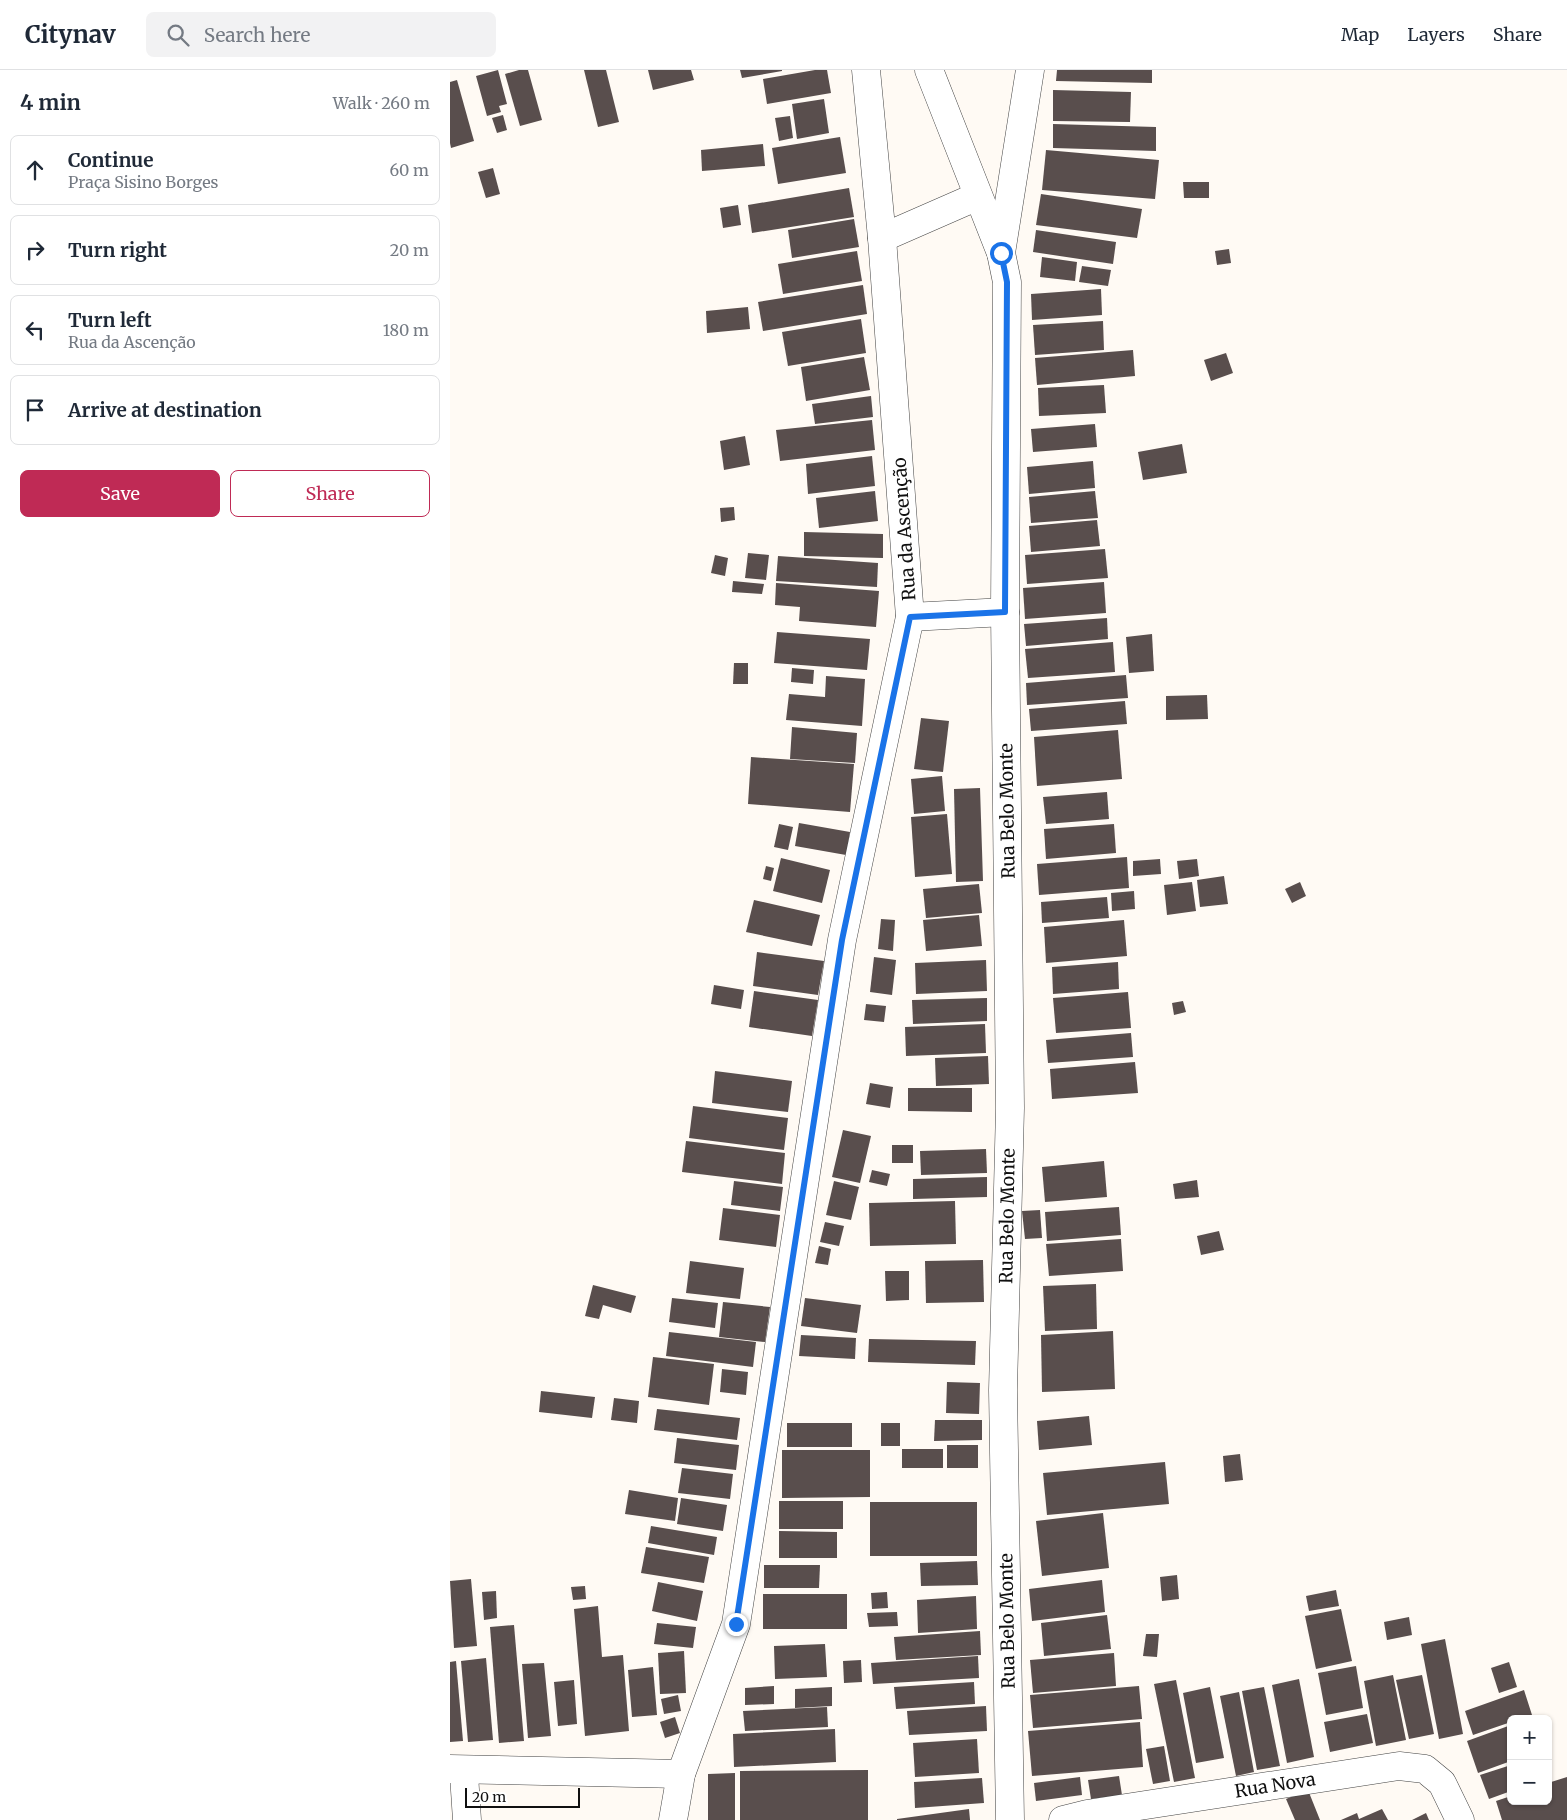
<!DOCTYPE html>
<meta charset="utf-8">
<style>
:root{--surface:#fff;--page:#f2f2f3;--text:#1f2937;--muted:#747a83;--line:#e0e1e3;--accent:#bf2a55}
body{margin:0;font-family:Merriweather,serif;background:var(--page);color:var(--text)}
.controls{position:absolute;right:15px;bottom:15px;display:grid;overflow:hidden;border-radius:8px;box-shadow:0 1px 4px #0004}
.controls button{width:45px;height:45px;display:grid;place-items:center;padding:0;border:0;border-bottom:1px solid var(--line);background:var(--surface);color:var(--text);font:25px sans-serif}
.scale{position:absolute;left:15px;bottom:12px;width:115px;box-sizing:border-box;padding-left:5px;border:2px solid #101010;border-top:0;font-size:14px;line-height:18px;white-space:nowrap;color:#101010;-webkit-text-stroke:4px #fff;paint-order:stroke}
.stop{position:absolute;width:15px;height:15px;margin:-11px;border:4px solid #1a73e8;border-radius:50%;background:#fff}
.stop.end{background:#1a73e8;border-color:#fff;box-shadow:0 1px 5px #0008}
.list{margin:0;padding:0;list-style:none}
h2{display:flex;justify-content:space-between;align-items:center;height:65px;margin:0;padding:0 20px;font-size:21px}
h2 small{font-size:16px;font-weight:400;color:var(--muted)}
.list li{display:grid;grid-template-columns:32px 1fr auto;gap:15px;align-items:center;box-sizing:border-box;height:70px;margin:0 10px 10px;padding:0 10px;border:1px solid var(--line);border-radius:8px}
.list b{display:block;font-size:19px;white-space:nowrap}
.list p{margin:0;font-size:16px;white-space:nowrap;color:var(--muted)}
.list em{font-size:16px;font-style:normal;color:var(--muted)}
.actions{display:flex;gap:10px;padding:15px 20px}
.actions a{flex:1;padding:11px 0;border:1px solid var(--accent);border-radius:8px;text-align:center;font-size:18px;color:var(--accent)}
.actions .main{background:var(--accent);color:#fff}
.icon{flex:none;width:28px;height:28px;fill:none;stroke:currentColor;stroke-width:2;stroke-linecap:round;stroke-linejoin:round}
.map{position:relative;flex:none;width:1117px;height:1750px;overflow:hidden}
header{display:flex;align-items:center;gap:30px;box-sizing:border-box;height:70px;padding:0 25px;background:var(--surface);border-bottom:1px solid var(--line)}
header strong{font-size:24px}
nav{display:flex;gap:28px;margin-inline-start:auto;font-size:18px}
.search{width:350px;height:45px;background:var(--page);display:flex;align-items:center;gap:12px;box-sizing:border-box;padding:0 18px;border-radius:8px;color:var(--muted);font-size:19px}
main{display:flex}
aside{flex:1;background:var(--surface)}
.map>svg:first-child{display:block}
.building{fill:#594e4d}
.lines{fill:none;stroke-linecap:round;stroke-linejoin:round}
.minor-casing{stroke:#434343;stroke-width:29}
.tertiary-casing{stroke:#434343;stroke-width:29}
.minor{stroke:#fff;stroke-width:28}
.tertiary{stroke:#fff;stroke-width:28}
.route{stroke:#1a73e8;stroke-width:6}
.labels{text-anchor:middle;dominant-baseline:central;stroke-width:5;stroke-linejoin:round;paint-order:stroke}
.street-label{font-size:18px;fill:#101010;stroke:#fff}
</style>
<header>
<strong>Citynav</strong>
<div class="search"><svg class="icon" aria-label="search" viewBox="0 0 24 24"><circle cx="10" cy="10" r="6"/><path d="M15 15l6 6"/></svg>Search here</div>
<nav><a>Map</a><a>Layers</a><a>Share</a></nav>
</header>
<main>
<aside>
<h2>4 min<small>Walk · 260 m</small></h2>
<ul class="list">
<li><svg class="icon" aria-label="ahead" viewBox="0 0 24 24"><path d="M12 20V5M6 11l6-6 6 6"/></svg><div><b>Continue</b><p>Praça Sisino Borges</p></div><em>60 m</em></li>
<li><svg class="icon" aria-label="right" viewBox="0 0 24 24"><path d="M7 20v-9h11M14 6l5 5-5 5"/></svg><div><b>Turn right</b></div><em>20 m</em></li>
<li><svg class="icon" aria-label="left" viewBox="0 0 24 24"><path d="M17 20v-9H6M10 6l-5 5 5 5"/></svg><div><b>Turn left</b><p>Rua da Ascenção</p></div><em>180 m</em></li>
<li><svg class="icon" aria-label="arrive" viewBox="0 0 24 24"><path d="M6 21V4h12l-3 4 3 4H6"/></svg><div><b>Arrive at destination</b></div></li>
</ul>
<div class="actions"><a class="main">Save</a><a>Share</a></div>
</aside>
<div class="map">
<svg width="1117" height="1750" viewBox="0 0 1117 1750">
<rect width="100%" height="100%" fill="#fffaf4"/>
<g class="building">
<polygon points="48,0 57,34 49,36 51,42 37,46 26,6"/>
<polygon points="69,0 78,0 92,50 70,56 55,4"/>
<polygon points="134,0 156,0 169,52 148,57"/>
<polygon points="198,0 241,0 244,10 203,20"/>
<polygon points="290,0 332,0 332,1 292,8"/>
<polygon points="365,0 377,0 381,23 317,34 313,9"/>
<polygon points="607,0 702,0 702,13 606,11"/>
<polygon points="7,10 24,71 1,78 0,73 0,12"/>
<polygon points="603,20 681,22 680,52 603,51"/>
<polygon points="374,29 379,63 347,69 342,34"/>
<polygon points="53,45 57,60 47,63 42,48"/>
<polygon points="340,46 343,68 329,71 325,48"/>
<polygon points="603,54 706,57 706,81 603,78"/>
<polygon points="390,67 396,103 328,114 322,78"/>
<polygon points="313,74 315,96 252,101 251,80"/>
<polygon points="596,80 709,90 705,129 592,120"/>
<polygon points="43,98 50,124 36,128 28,102"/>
<polygon points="733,112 759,112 759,128 734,128"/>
<polygon points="399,118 404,147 302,163 298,135"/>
<polygon points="591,124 692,139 687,168 586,155"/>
<polygon points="288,135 291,155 273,158 270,138"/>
<polygon points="404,149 409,177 342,188 338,160"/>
<polygon points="586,160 666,172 663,194 583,182"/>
<polygon points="779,179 781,193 767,195 765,181"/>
<polygon points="407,181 412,211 333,224 328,194"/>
<polygon points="592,187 627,192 625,211 590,207"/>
<polygon points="632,196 661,200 658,216 629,212"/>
<polygon points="413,215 417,244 313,261 308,232"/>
<polygon points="651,219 652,245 582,250 581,224"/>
<polygon points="298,237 300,259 257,263 256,241"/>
<polygon points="411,249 416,283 338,296 332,262"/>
<polygon points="653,251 654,280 585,285 583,255"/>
<polygon points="683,280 685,306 587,315 585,288"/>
<polygon points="776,283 783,303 761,311 754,290"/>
<polygon points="414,287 420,320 356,331 351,297"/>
<polygon points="654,315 656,343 589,346 588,318"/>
<polygon points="421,326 423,347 365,354 362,334"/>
<polygon points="422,350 425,380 330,391 326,360"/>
<polygon points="645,354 647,377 583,382 581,359"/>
<polygon points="295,366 300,395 274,400 270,371"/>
<polygon points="732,374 737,403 693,410 688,382"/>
<polygon points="422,386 425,416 358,424 356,394"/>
<polygon points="643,391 645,418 579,424 577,397"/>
<polygon points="425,421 428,451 369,458 366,428"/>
<polygon points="645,421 648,448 581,453 579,427"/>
<polygon points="284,437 285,450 271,452 270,438"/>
<polygon points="647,450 650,476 581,482 579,456"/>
<polygon points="354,462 433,464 433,488 354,486"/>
<polygon points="655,479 658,508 577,514 575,485"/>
<polygon points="298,483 319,485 316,510 295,508"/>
<polygon points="265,485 278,488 275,506 261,503"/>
<polygon points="328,486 428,493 427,517 326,511"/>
<polygon points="283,511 314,514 312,524 282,522"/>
<polygon points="654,512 656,543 575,549 573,518"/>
<polygon points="326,513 429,521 426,557 349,551 350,537 325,535"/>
<polygon points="657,548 658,569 576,576 574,554"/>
<polygon points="327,562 420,569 417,600 324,593"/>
<polygon points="702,564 704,601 679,603 676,567"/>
<polygon points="663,572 665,602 578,608 575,579"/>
<polygon points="284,593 298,593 298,614 283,614"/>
<polygon points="342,598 364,600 363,614 341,612"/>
<polygon points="676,605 678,628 577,635 576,613"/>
<polygon points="376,606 415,609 412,656 336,650 339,624 375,627"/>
<polygon points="757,625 758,649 716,650 716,626"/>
<polygon points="675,631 677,654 581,661 579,639"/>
<polygon points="471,648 499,651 493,702 464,699"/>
<polygon points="342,657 407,663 405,693 340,689"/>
<polygon points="668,660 672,709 587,716 584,667"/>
<polygon points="301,687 404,694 400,742 298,734"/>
<polygon points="492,706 495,741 464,744 461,709"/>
<polygon points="530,718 533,811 506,812 504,719"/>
<polygon points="657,722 659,749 596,754 593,727"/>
<polygon points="497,744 502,804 465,807 461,747"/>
<polygon points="349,753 400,762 396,785 345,776"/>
<polygon points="329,754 343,757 338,780 324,777"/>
<polygon points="664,754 666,783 596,789 594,759"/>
<polygon points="677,787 679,818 589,825 587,794"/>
<polygon points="331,788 380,800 372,833 323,821"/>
<polygon points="710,789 711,804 683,806 683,791"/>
<polygon points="747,789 749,806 729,809 727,791"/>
<polygon points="316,796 324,798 321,811 313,809"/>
<polygon points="774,806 778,834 750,837 747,810"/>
<polygon points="742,812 746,841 717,845 714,815"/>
<polygon points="850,812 856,826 842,833 835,819"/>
<polygon points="529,814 532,843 476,848 473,819"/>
<polygon points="684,821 685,839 662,841 661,823"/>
<polygon points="657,827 659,848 592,853 591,832"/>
<polygon points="304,830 370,845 362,876 296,862"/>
<polygon points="529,845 532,876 476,881 473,850"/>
<polygon points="431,849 445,850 443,881 428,879"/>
<polygon points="674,850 677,886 596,893 594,857"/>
<polygon points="307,882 374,891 368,925 303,916"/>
<polygon points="424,887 446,890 442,925 420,922"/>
<polygon points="536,890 537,921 466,924 465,893"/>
<polygon points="668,892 669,919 603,924 602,897"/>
<polygon points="264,915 294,920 291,939 261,934"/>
<polygon points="304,921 368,930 362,966 299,957"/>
<polygon points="678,922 681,958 606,963 603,928"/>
<polygon points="537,928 537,951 463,954 462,930"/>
<polygon points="733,931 736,942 724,945 722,933"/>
<polygon points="416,934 436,936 434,952 414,950"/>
<polygon points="535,954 536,983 456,986 455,957"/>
<polygon points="681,963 683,987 598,993 596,970"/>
<polygon points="538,986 539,1014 486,1016 485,988"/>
<polygon points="685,992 688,1023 602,1029 600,999"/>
<polygon points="265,1001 342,1011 338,1042 262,1033"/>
<polygon points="420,1013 443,1017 440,1038 416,1034"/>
<polygon points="458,1018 522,1018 522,1042 458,1041"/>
<polygon points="243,1036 338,1048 334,1080 239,1068"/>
<polygon points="393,1060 421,1066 410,1113 382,1107"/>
<polygon points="236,1071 335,1083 332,1114 232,1102"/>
<rect x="442" y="1075" width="21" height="18"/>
<polygon points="536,1079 537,1103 471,1105 470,1081"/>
<polygon points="654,1091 657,1127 595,1132 592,1097"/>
<polygon points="422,1100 440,1104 437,1116 419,1112"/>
<polygon points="537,1107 537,1127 463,1129 463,1109"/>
<polygon points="747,1110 749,1127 725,1129 723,1114"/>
<polygon points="284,1111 333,1117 330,1141 281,1135"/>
<polygon points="384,1111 409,1117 401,1150 376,1145"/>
<polygon points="505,1131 506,1174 420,1176 419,1133"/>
<polygon points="669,1137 671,1165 597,1171 595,1142"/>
<polygon points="273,1138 330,1145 326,1177 269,1170"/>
<polygon points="590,1140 592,1168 575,1169 572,1141"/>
<polygon points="375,1152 394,1156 389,1176 370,1172"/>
<polygon points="769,1161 774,1180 751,1185 747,1166"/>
<polygon points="671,1169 673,1201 599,1206 596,1174"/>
<polygon points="369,1176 381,1179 378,1195 365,1193"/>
<polygon points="533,1190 534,1232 476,1233 475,1191"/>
<polygon points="240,1191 294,1198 290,1229 236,1223"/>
<polygon points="435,1201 459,1201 459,1230 436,1231"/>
<polygon points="646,1214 647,1259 595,1261 593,1216"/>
<polygon points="143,1215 186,1226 181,1243 153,1235 149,1249 135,1246"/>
<polygon points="222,1228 268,1233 265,1258 219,1252"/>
<polygon points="355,1228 411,1235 407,1263 351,1256"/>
<polygon points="273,1232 320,1237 315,1272 269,1267"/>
<polygon points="663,1261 665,1319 592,1322 591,1265"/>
<polygon points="219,1262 306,1272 303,1297 216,1286"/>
<polygon points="351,1265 406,1268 405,1289 349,1286"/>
<polygon points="419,1269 526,1271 525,1295 418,1292"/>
<polygon points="203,1287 264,1294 259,1335 198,1327"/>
<polygon points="272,1299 298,1302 296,1325 270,1322"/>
<polygon points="497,1312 530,1313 529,1344 496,1343"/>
<polygon points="91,1321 145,1327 142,1348 89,1342"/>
<polygon points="164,1328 189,1331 187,1353 161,1350"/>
<polygon points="207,1339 290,1348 287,1370 204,1360"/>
<polygon points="639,1346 642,1375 589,1380 587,1351"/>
<polygon points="485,1350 532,1350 532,1370 484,1371"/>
<rect x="337" y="1353" width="65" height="24"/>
<rect x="431" y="1353" width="19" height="23"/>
<polygon points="227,1368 289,1375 286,1400 224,1393"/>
<rect x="497" y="1375" width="31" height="23"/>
<rect x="452" y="1379" width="41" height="19"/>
<polygon points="332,1380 420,1380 420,1427 332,1428"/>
<polygon points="790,1384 793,1410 775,1412 773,1386"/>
<polygon points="715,1392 719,1434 597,1445 593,1403"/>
<polygon points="232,1398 283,1404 280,1429 228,1423"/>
<polygon points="179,1420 228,1428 225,1451 175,1444"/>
<polygon points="231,1428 277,1435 273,1461 227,1454"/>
<rect x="329" y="1431" width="64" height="28"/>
<rect x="420" y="1432" width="107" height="54"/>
<polygon points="653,1443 659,1498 592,1506 586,1451"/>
<polygon points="201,1456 267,1467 264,1485 198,1473"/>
<polygon points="329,1461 387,1462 387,1488 329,1488"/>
<polygon points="196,1477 259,1487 254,1513 191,1503"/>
<polygon points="527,1491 528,1515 471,1516 470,1493"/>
<polygon points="314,1495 370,1495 369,1518 314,1518"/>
<polygon points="727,1505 729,1529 712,1531 710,1507"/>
<polygon points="21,1509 27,1576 4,1578 0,1511"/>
<polygon points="652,1510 655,1542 582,1551 579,1519"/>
<polygon points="208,1512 253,1521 247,1551 202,1541"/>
<polygon points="135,1516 136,1529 123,1530 121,1517"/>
<polygon points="886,1520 889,1536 859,1541 856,1526"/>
<polygon points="46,1521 47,1548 34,1550 32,1522"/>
<polygon points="437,1522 438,1538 422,1539 421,1523"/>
<rect x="313" y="1524" width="84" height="35"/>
<polygon points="526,1526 527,1559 468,1563 467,1530"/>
<polygon points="148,1536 152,1587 173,1585 179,1661 135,1666 124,1539"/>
<polygon points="891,1539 902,1591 866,1599 855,1546"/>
<polygon points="447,1542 448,1556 419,1557 417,1543"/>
<polygon points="657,1545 661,1579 594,1586 591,1553"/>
<polygon points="959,1547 962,1565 937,1570 934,1552"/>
<polygon points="207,1553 246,1557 243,1578 204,1574"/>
<polygon points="64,1555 74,1671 49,1673 40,1557"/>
<polygon points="530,1561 531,1585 446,1590 444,1567"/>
<polygon points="696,1564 709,1564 707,1587 693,1586"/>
<polygon points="995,1569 1013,1664 989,1669 971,1574"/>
<polygon points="375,1574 377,1607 325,1609 324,1576"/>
<polygon points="234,1581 236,1623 210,1624 208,1583"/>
<polygon points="664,1583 666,1616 583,1623 580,1590"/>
<polygon points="528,1586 529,1608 423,1614 421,1593"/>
<polygon points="36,1588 43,1670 18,1672 11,1591"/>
<polygon points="411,1590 412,1612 394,1613 393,1591"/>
<polygon points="6,1591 13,1671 0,1672 0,1592"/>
<polygon points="1059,1592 1067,1617 1049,1623 1041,1598"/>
<polygon points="94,1593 101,1666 78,1668 72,1594"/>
<polygon points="906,1596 913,1638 876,1645 868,1603"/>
<polygon points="203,1597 207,1645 182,1647 178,1600"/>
<polygon points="943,1605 956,1670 926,1676 914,1611"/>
<polygon points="972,1605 984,1664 959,1669 946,1610"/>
<polygon points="849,1609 864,1687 837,1693 822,1615"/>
<polygon points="124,1610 127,1654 108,1656 104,1612"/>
<polygon points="726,1610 745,1708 724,1712 704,1614"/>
<polygon points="524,1612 525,1634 446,1639 444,1617"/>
<polygon points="324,1616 324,1634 295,1635 295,1618"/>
<polygon points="689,1616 692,1649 583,1658 580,1625"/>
<polygon points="382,1617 382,1636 345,1638 345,1619"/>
<polygon points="760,1617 774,1688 746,1693 733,1623"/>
<polygon points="814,1617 830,1696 807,1700 792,1621"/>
<polygon points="1074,1620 1082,1645 1071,1649 1061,1649 1061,1652 1023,1665 1015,1641"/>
<polygon points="789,1622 804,1702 786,1706 770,1626"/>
<polygon points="228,1625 231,1641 214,1644 211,1629"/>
<polygon points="536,1636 537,1661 459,1665 457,1641"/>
<polygon points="377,1637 378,1657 295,1661 293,1641"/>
<polygon points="917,1644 923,1673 880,1682 874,1652"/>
<polygon points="225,1647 230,1663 215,1668 210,1652"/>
<polygon points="690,1652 693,1697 582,1706 578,1661"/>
<polygon points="1061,1655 1061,1691 1028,1703 1017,1671"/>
<polygon points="385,1659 386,1692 284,1697 283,1664"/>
<polygon points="527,1669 529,1703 465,1707 463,1673"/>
<polygon points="714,1676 720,1711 703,1714 696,1679"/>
<polygon points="1061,1695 1061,1721 1039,1729 1030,1705"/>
<polygon points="418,1700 418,1750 290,1750 290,1701"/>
<polygon points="285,1703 285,1750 258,1750 258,1704"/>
<polygon points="669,1706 672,1725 641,1729 638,1710"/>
<polygon points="630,1707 632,1725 586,1731 584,1713"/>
<polygon points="1117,1707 1117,1750 1052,1750 1046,1731 1061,1726 1061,1731 1098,1731 1098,1713"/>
<polygon points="532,1708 534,1733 465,1738 464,1712"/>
<polygon points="858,1720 870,1750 845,1750 836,1729"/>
<polygon points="519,1739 520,1750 447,1750 447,1749"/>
<polygon points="932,1739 938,1750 891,1750 907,1743 909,1749"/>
<polygon points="976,1743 979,1750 962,1750"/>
</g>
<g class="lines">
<g class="minor-casing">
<g id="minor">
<polyline points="432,168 528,126"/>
<polyline points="551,183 580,0"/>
<polyline points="460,547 555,542"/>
<polyline points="0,1699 231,1704"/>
<polyline points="17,1750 14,1705 18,1700"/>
<polyline points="613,1750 637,1744 949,1696 975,1699 992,1713 1010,1750"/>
</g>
</g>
<g class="tertiary-casing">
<g id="tertiary">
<polyline points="479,0 551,183 557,212 555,542 560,1038 553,1320 560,1750"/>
<polyline points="223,1750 231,1704 286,1554 392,870 460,547 432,168 416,0"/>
</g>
</g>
<use href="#minor" class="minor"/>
<use href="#tertiary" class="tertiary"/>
</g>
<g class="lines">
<polyline class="route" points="286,1554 392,870 460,547 555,542 557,212 551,183"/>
</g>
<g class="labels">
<g class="street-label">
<text transform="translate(454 459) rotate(-94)">Rua da Ascenção</text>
<text transform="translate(557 741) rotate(-91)">Rua Belo Monte</text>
<text transform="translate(557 1146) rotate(-89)">Rua Belo Monte</text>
<text transform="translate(557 1551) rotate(-91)">Rua Belo Monte</text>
<text transform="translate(825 1715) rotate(-9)">Rua Nova</text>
</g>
</g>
</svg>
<div class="controls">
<button>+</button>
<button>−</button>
</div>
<div class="scale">20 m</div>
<div class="stop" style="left:551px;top:183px"></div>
<div class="stop end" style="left:286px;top:1554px"></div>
</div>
</main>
